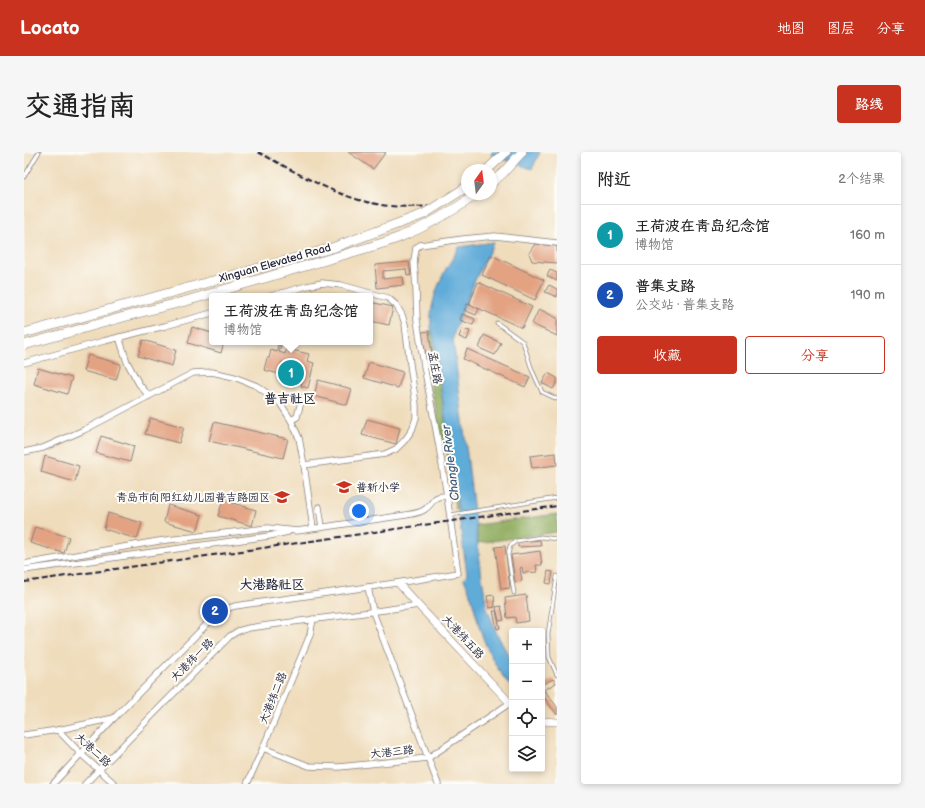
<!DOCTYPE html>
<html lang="zh">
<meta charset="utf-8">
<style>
:root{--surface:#fff;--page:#f6f6f6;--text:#222;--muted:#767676;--line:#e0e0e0;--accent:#c8321e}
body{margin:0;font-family:"Balsamiq Sans","LXGW WenKai TC",sans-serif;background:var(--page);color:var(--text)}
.controls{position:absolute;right:12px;bottom:12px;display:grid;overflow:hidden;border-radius:4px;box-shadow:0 2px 6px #0003}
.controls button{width:36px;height:36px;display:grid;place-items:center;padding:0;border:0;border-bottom:1px solid var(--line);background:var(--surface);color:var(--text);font:20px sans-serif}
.compass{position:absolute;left:437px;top:12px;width:36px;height:36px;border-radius:50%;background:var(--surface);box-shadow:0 2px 6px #0003;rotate:14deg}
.you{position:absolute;left:335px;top:359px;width:14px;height:14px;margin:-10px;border:3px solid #fff;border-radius:50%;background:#1a73e8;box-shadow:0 0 0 6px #1a73e833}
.badge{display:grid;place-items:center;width:26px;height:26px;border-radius:50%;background:var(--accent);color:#fff;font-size:13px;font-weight:700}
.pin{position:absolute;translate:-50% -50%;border:2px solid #fff;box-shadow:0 1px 4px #0006}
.popup{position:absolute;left:185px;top:141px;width:164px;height:52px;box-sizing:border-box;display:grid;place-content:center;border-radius:4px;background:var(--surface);filter:drop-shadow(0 1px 3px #0005);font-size:13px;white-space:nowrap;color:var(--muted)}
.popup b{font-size:15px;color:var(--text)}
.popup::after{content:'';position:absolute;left:50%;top:100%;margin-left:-8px;border:8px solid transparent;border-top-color:var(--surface)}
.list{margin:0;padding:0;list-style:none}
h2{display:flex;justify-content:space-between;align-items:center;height:52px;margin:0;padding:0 16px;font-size:17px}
h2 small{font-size:13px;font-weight:400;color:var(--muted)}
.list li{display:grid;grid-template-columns:26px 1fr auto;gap:12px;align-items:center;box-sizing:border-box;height:60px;padding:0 16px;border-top:1px solid var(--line)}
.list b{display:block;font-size:15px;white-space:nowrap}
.list p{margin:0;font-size:13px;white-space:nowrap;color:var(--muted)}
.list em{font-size:13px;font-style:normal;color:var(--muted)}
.actions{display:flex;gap:8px;padding:12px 16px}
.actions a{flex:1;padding:9px 0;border:1px solid var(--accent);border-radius:4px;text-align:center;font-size:14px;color:var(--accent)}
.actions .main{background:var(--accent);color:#fff}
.icon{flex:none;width:22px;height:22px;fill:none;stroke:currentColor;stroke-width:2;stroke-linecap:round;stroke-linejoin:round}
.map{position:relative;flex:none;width:533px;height:632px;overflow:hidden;border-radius:4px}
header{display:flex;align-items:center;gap:24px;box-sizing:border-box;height:56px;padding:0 20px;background:var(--accent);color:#fff}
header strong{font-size:19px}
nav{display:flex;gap:22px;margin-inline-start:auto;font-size:14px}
.intro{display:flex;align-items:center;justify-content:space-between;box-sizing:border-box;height:96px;padding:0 24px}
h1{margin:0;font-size:28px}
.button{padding:10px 18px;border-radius:4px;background:var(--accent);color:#fff;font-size:14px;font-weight:700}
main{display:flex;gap:24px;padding:0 24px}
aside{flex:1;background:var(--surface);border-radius:4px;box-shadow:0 2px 6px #0003}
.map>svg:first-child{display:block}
.forest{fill:#8daa5c;stroke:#58664c}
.water{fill:#60acd9;stroke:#41678a}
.building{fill:#e3a382}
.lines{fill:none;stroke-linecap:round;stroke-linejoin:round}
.service-casing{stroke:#887f7b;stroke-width:4.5}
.minor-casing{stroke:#887f7b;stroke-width:7}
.tertiary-casing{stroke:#887f7b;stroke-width:8}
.trunk-casing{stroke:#887f7b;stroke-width:10}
.service{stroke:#fff;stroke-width:3}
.minor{stroke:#fff;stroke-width:5.5}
.tertiary{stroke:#fff;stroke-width:7}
.trunk{stroke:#fff;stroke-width:9}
.rail{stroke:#22223b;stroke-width:2;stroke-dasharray:6 3;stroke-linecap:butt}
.trunk-bridge-casing{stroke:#887f7b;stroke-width:10;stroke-linecap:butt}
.trunk-bridge{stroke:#fff;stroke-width:9}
.labels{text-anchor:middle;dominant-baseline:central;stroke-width:4;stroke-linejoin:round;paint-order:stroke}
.street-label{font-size:11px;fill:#22223b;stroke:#fdfcf7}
.poi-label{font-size:11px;fill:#22223b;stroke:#fdfcf7;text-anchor:start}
.water-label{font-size:12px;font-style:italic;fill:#3b597a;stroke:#fdfcf7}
.quarter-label{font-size:13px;font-weight:bold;fill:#22223b;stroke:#fdfcf7}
</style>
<header>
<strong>Locato</strong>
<nav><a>地图</a><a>图层</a><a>分享</a></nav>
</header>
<div class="intro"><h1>交通指南</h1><a class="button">路线</a></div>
<main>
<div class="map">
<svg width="533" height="632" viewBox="0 0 533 632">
<rect width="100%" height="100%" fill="#fdfcf7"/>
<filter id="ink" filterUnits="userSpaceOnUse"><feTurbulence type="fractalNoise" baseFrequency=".025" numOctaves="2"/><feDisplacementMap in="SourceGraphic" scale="8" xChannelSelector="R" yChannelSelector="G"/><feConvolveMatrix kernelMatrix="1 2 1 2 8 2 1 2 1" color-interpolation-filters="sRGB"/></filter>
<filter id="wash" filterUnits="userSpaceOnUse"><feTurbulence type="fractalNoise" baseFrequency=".012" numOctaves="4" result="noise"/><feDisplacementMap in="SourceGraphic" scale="16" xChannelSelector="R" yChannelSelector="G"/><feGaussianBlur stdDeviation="0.9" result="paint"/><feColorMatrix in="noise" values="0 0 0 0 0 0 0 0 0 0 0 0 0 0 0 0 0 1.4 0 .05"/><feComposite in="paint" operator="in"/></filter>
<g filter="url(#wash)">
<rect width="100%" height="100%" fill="#efdcbb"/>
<g class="forest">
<polygon points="405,179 408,179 410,187 434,356 431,357 423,300 418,286 405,226 403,209 409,208"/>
<polygon points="533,362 533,380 454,391 452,373"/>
</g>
<g class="water">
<polygon points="468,0 516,0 508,17 467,3"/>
<path d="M 470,90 L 452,126 L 431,177 L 429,187 L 458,426 L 463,456 L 473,482 L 488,510 L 488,536 C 474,520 462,497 456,477 C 451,460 448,443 440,427 L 443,422 L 410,187 C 409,183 408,179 407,175 C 405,156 413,134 422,117 C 426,110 431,103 435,95 Z"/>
</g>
<g id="blocks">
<g class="building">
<polygon points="324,0 362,0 349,17"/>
<polygon points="511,92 533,94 533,111 508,109 505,101"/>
<polygon points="467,103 520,128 511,148 458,123"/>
<polygon points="385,110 387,123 383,124 382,117 359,119 359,127 379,125 380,133 353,136 351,113"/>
<polygon points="526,118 533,121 533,129 523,124"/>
<polygon points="454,130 508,155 498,176 445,152"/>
<polygon points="525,133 533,137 533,145 521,140"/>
<polygon points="346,150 369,155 365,173 346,169"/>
<polygon points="443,152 455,157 452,163 440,158"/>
<polygon points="515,157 533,166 533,184 508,172"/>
<polygon points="438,162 451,167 449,173 436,168"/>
<polygon points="168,175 188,181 188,190 200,190 197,201 164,191"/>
<polygon points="438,177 446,179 443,188 435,185"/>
<polygon points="405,179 409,208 403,209 398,180"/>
<polygon points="460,183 477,191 471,203 455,196"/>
<polygon points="119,188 152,198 148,214 114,204"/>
<polygon points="264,191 270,192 268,198 285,202 283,209 290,211 284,236 277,234 280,220 266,217 267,212 258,210 255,222 240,218 243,206 245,206 247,198 253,200 254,193 257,194 255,200 261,202"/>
<polygon points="443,197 506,225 501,235 439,207"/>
<polygon points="64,203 97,212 92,228 59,219"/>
<polygon points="345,210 379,220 374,236 340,226"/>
<polygon points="14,216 48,226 43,242 10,232"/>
<polygon points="524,221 533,226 533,230 529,237 518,231"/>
<polygon points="294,228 328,237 323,253 290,244"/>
<polygon points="126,266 160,275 155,291 121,282"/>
<polygon points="343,267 376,276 372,292 338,283"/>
<polygon points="190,270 264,287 259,306 185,289"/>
<polygon points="77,284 110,294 106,310 72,301"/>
<polygon points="532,301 533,313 508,316 506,304"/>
<polygon points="21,304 55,314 51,330 17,320"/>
<polygon points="199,348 232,358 228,374 194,364"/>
<polygon points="144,353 178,363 173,379 140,370"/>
<polygon points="84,361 118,371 113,387 80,377"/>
<polygon points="11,375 45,385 40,401 6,391"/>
<polygon points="516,388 517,394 494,395 494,390"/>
<polygon points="481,394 486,436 477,437 471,395"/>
<polygon points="516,399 518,413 512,413 513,420 499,421 498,415 496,416 498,429 491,430 487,403"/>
<polygon points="524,419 529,420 527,432 522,431"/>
<polygon points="470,443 471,455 465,456 463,444"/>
<polygon points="502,443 505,469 492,471 491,465 483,466 481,446"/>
<polygon points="477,454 480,468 475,469 472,455"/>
<polygon points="469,459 472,459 476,476 473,477"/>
<polygon points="529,527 532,531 518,539 518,533"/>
<polygon points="521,539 533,555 533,563 518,543 518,542"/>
</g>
</g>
</g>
<g filter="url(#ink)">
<use href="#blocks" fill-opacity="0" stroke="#887f7b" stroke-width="1"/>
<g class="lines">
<g class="service-casing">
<g id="service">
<polyline points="0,25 15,0"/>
<polyline points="473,171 499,190 508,218 518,240 533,247"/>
<polyline points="426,363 533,346"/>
<polyline points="533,424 524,482 525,505 533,523"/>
<polyline points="490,441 484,403 486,394 492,389 517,385 533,387"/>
</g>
</g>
<g class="minor-casing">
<g id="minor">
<polyline points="247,144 283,134 298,131 317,133 364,146 372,153 378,163 381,172 386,212 392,253 392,266 388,278 381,288 372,297 361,302 280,313"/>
<polyline points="95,185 103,210 115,232 125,244"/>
<polyline points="0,211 80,189 141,174 188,161"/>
<polyline points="267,268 273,265 278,246"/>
<polyline points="0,300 19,296 60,278 169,221 188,220 210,225 233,234 256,251 267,268 275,286 280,313 289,376"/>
<polyline points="295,355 298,375"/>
<path d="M 0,412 L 135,389 L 244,376 L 273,379 L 382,363 C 388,362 395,361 400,358 C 411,351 407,343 423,344"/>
<polyline points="0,418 245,384 264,380"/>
<polyline points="344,435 349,460 414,632"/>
<polyline points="34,578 57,602 91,632"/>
<polyline points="0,583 34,578 90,566"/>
<polyline points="239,596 285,614 315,615 404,606 486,551"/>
<path d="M 29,632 L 90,566 L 189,466 L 202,457 L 211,454 C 285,443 360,434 434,421 L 423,344 L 415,294 L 400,214 L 393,168 L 392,136 L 390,109 L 392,96 L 396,93 L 439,87 L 471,84 L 533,91"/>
<path d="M 61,632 L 206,484 L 214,479 L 225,476 C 281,468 337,462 394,453"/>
<polyline points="223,632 239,596 286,483 289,467"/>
</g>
</g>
<g class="tertiary-casing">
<g id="tertiary">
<polyline points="375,432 394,453 488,553"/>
<polyline points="518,569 533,570"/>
</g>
</g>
<g class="trunk-casing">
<g id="trunk">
<polyline points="463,18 482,0"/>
<polyline points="467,31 478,22 498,0"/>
</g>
</g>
<use href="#service" class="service"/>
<use href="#minor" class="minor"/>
<use href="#tertiary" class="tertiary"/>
<use href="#trunk" class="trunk"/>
<g class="rail">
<path d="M 234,0 C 270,19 307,42 347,51 C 369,56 392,55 414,54"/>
<polyline points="0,430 533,354"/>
</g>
<g class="trunk-bridge-casing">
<g id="trunk-bridge">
<polyline points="0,181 308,96 400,62 438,38 443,34"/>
<path d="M 0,193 L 114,161 L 162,149 L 346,95 C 356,92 366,89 376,85 C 403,74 429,59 453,42"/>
</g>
</g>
<use href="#trunk-bridge" class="trunk-bridge"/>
</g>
</g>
<defs>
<g id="school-bare" transform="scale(1.2)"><path d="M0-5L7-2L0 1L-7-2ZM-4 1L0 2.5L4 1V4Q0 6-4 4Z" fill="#c8321e" stroke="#fdfcf7" stroke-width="2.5" paint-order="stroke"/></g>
</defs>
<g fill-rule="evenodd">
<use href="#school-bare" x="320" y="335"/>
<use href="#school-bare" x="258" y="345"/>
</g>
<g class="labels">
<g class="street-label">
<text transform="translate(251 111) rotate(-16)">Xinguan Elevated Road</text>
<text transform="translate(411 216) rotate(80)">孟庄路</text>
<text transform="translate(439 485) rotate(47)">大港纬五路</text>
<text transform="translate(168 508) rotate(-45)">大港纬一路</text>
<text transform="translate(249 546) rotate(-68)">大港纬二路</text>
<text transform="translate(69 598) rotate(43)">大港二路</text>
<text transform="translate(368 600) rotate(-6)">大港三路</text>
</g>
<g class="poi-label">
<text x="332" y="335">普新小学</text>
<text x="246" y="345" text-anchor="end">青岛市向阳红幼儿园普吉路园区</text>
</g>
<g class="water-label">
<text transform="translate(427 311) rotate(-97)">Changle River</text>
</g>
<g class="quarter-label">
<text x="266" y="247">普吉社区</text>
<text x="248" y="433">大港路社区</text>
</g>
</g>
</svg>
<div class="controls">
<button>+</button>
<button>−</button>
<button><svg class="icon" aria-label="locate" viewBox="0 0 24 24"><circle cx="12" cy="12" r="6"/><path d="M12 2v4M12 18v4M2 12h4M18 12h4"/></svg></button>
<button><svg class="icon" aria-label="layers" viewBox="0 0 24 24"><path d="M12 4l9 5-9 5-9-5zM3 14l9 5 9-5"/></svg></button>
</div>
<svg class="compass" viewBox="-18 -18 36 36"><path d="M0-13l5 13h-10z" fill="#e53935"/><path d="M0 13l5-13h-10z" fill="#767676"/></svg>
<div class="you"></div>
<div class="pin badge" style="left:267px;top:221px;background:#0f9aa8">1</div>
<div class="popup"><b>王荷波在青岛纪念馆</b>博物馆</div>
<div class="pin badge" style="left:191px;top:459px;background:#1a4fb4">2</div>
</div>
<aside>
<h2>附近<small>2个结果</small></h2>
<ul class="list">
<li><span class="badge" style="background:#0f9aa8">1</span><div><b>王荷波在青岛纪念馆</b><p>博物馆</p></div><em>160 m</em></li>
<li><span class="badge" style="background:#1a4fb4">2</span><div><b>普集支路</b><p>公交站 · 普集支路</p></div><em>190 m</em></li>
</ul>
<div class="actions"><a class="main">收藏</a><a>分享</a></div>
</aside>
</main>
